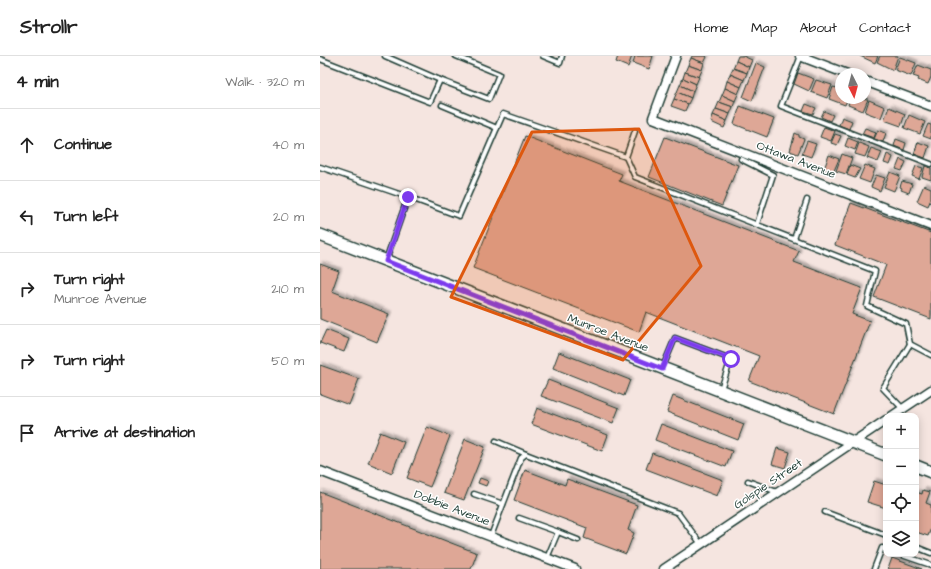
<!DOCTYPE html>
<meta charset="utf-8">
<style>
:root{--surface:#fff;--page:#f6f6f6;--text:#222;--muted:#767676;--line:#e0e0e0}
body{margin:0;font-family:"Architects Daughter",sans-serif;background:var(--page);color:var(--text)}
.controls{position:absolute;right:12px;bottom:12px;display:grid;overflow:hidden;border-radius:8px;box-shadow:0 2px 10px #0003}
.controls button{width:36px;height:36px;display:grid;place-items:center;padding:0;border:0;border-bottom:1px solid var(--line);background:var(--surface);color:var(--text);font:20px sans-serif}
.compass{position:absolute;left:515px;top:12px;width:36px;height:36px;border-radius:50%;background:var(--surface);box-shadow:0 2px 10px #0003;rotate:174deg}
.stop{position:absolute;width:12px;height:12px;margin:-9px;border:3px solid #7c3aed;border-radius:50%;background:#fff}
.stop.end{background:#7c3aed;border-color:#fff;box-shadow:0 1px 4px #0008}
.list{margin:0;padding:0;list-style:none}
h2{display:flex;justify-content:space-between;align-items:center;height:52px;margin:0;padding:0 16px;font-size:17px}
h2 small{font-size:13px;font-weight:400;color:var(--muted)}
.list li{display:grid;grid-template-columns:26px 1fr auto;gap:12px;align-items:center;box-sizing:border-box;height:72px;padding:0 16px;border-top:1px solid var(--line)}
.list b{display:block;font-size:15px;white-space:nowrap}
.list p{margin:0;font-size:13px;white-space:nowrap;color:var(--muted)}
.list em{font-size:13px;font-style:normal;color:var(--muted)}
.icon{flex:none;width:22px;height:22px;fill:none;stroke:currentColor;stroke-width:2;stroke-linecap:round;stroke-linejoin:round}
.map{position:relative;flex:none;width:611px;height:513px;overflow:hidden}
header{display:flex;align-items:center;gap:24px;box-sizing:border-box;height:56px;padding:0 20px;background:var(--surface);border-bottom:1px solid var(--line)}
header strong{font-size:19px}
nav{display:flex;gap:22px;margin-inline-start:auto;font-size:14px}
main{display:flex}
aside{flex:1;background:var(--surface)}
.map>svg:first-child{display:block}
.building{fill:#dea796;stroke:#1f3d34;filter:url(#shadow)}
.lines{fill:none;stroke-linecap:round;stroke-linejoin:round}
.lane-casing{stroke:#1f3d34;stroke-width:7}
.street-casing{stroke:#1f3d34;stroke-width:11}
.secondary-casing{stroke:#1f3d34;stroke-width:14}
.lane{stroke:#fff;stroke-width:4}
.street{stroke:#fff;stroke-width:8}
.secondary{stroke:#fff;stroke-width:11}
.route{stroke:#7c3aed;stroke-width:5}
.marked{fill:#de580e;fill-opacity:0.2;stroke:#de580e;stroke-width:3;stroke-linejoin:round}
.labels{text-anchor:middle;dominant-baseline:central;stroke-width:3;stroke-linejoin:round;paint-order:stroke}
.street-label{font-size:12px;fill:#1f3d34;stroke:#fff}
</style>
<header>
<strong>Strollr</strong>
<nav><a>Home</a><a>Map</a><a>About</a><a>Contact</a></nav>
</header>
<main>
<aside>
<h2>4 min<small>Walk · 320 m</small></h2>
<ul class="list">
<li><svg class="icon" aria-label="ahead" viewBox="0 0 24 24"><path d="M12 20V5M6 11l6-6 6 6"/></svg><div><b>Continue</b></div><em>40 m</em></li>
<li><svg class="icon" aria-label="left" viewBox="0 0 24 24"><path d="M17 20v-9H6M10 6l-5 5 5 5"/></svg><div><b>Turn left</b></div><em>20 m</em></li>
<li><svg class="icon" aria-label="right" viewBox="0 0 24 24"><path d="M7 20v-9h11M14 6l5 5-5 5"/></svg><div><b>Turn right</b><p>Munroe Avenue</p></div><em>210 m</em></li>
<li><svg class="icon" aria-label="right" viewBox="0 0 24 24"><path d="M7 20v-9h11M14 6l5 5-5 5"/></svg><div><b>Turn right</b></div><em>50 m</em></li>
<li><svg class="icon" aria-label="arrive" viewBox="0 0 24 24"><path d="M6 21V4h12l-3 4 3 4H6"/></svg><div><b>Arrive at destination</b></div></li>
</ul>
</aside>
<div class="map">
<svg width="611" height="513" viewBox="0 0 611 513">
<defs>
<filter id="shadow"><feDropShadow dx="2.5" dy="-2.5" stdDeviation="1" flood-color="#0004"/></filter>
</defs>
<rect width="100%" height="100%" fill="#f5e5e0"/>
<filter id="ink" filterUnits="userSpaceOnUse"><feTurbulence type="fractalNoise" baseFrequency=".025" numOctaves="2"/><feDisplacementMap in="SourceGraphic" scale="8" xChannelSelector="R" yChannelSelector="G"/><feConvolveMatrix kernelMatrix="1 2 1 2 8 2 1 2 1" color-interpolation-filters="sRGB"/></filter>
<g filter="url(#ink)">
<g class="building">
<polygon points="298,0 312,0 308,11 296,6"/>
<polygon points="315,0 333,0 329,13 313,7"/>
<polygon points="372,0 386,0 387,1 384,7 371,2"/>
<polygon points="418,0 423,0 432,4 429,11 416,5"/>
<polygon points="540,0 558,0 555,7"/>
<polygon points="560,0 578,0 573,14 557,6"/>
<polygon points="580,1 596,7 591,20 575,14"/>
<polygon points="371,2 384,7 382,14 368,9"/>
<polygon points="416,5 429,11 427,17 413,12"/>
<polygon points="436,7 445,11 432,45 423,41"/>
<polygon points="368,9 382,14 379,21 365,16"/>
<polygon points="598,9 611,14 611,21 608,28 598,24 599,22 593,20"/>
<polygon points="413,12 427,17 424,24 410,18"/>
<polygon points="365,16 379,21 376,28 363,22"/>
<polygon points="478,17 494,23 489,35 474,28"/>
<polygon points="410,18 424,24 421,31 407,25"/>
<polygon points="363,22 376,28 373,35 360,29"/>
<polygon points="496,24 512,29 507,42 491,36"/>
<polygon points="407,25 421,31 418,38 405,32"/>
<polygon points="360,29 373,35 371,42 357,36"/>
<polygon points="513,31 521,33 521,42 528,42 525,49 509,43"/>
<polygon points="405,32 418,38 415,45 402,39"/>
<polygon points="357,36 371,42 368,48 354,43"/>
<polygon points="402,39 415,45 413,51 399,46"/>
<polygon points="530,42 548,43 543,55 528,49"/>
<polygon points="354,43 368,48 365,55 351,50"/>
<polygon points="549,44 565,51 561,62 545,56"/>
<polygon points="399,46 413,51 410,58 396,53"/>
<polygon points="486,48 496,52 493,58 483,55"/>
<polygon points="420,50 454,63 447,81 414,68"/>
<polygon points="569,51 585,58 581,70 564,64"/>
<polygon points="396,53 410,58 407,65 393,59"/>
<polygon points="504,55 513,59 510,65 501,61"/>
<polygon points="393,59 407,65 404,72 391,66"/>
<polygon points="589,59 605,66 600,78 584,72"/>
<polygon points="522,61 532,65 529,73 519,69"/>
<polygon points="608,68 611,69 611,83 603,80"/>
<polygon points="504,71 515,75 511,85 500,81"/>
<polygon points="545,72 556,76 554,82 542,78"/>
<polygon points="558,74 566,77 563,86 554,83"/>
<polygon points="475,77 479,79 479,81 484,83 478,98 470,95"/>
<polygon points="515,78 521,80 517,89 511,87"/>
<polygon points="205,80 302,118 299,125 479,195 474,206 542,232 532,258 550,265 514,358 429,325 439,300 326,256 319,276 153,212"/>
<polygon points="345,81 418,109 402,150 329,121"/>
<polygon points="528,82 538,86 535,94 525,90"/>
<polygon points="576,83 586,87 584,94 574,90"/>
<polygon points="487,85 496,88 491,101 482,98"/>
<polygon points="598,86 609,90 605,102 594,98"/>
<polygon points="539,87 549,91 545,101 535,98"/>
<polygon points="551,92 562,96 558,106 547,102"/>
<polygon points="522,98 532,102 526,118 516,115"/>
<polygon points="567,98 573,101 570,109 564,107"/>
<polygon points="509,99 519,103 513,117 504,113"/>
<polygon points="580,103 586,106 582,115 576,113"/>
<polygon points="530,109 540,113 535,122 527,119"/>
<polygon points="545,109 555,113 550,127 539,123"/>
<polygon points="596,110 603,112 599,123 592,120"/>
<polygon points="605,110 611,112 611,124 602,121"/>
<polygon points="570,116 580,120 574,135 564,131"/>
<polygon points="556,119 565,122 560,135 551,131"/>
<polygon points="582,125 592,128 589,137 581,134 582,132 580,131"/>
<polygon points="604,129 611,132 611,143 608,150 597,145"/>
<polygon points="531,147 611,177 611,263 554,241 566,209 515,189"/>
<polygon points="0,208 19,215 12,235 69,258 57,286 0,263"/>
<polygon points="6,274 29,283 24,296 0,287"/>
<polygon points="239,296 310,324 304,340 233,312"/>
<polygon points="0,309 39,323 29,349 0,338"/>
<polygon points="228,324 299,352 293,367 221,340"/>
<polygon points="353,340 424,368 418,384 347,356"/>
<polygon points="217,352 288,379 282,395 211,368"/>
<polygon points="341,368 412,395 406,411 335,384"/>
<polygon points="107,371 130,380 110,431 87,422"/>
<polygon points="60,376 84,386 72,417 48,407"/>
<polygon points="145,383 165,391 144,444 124,437"/>
<polygon points="457,392 470,396 465,412 452,408"/>
<polygon points="332,397 403,424 397,440 326,413"/>
<polygon points="205,414 245,429 247,423 317,449 308,474 314,477 306,498 264,482 267,472 194,444"/>
<polygon points="160,422 168,425 166,430 158,427"/>
<polygon points="554,425 566,429 566,452 547,446"/>
<polygon points="603,434 610,436 606,447 611,449 611,472 608,480 596,476 596,436 602,438"/>
<polygon points="0,436 157,497 151,513 101,513 98,512 97,513 0,513"/>
<polygon points="572,502 602,513 568,513"/>
</g>
<g class="lines">
<g class="lane-casing">
<g id="lane">
<polyline points="65,0 120,24 169,43 179,18 136,0"/>
<polyline points="223,0 240,7 242,0"/>
<polyline points="481,0 461,50 611,108"/>
<polyline points="0,3 110,46 120,24"/>
<polyline points="122,49 177,72"/>
<polyline points="306,101 315,75"/>
<polyline points="421,103 453,119 437,168"/>
<polyline points="0,111 88,141"/>
<polyline points="474,183 487,144"/>
<polyline points="66,204 88,141 139,160 183,58 306,101 315,121 555,215 547,250 586,268 590,288"/>
<polyline points="343,311 355,282 411,303 401,333"/>
<polyline points="583,353 563,332 590,288 611,299"/>
<polyline points="176,385 206,398"/>
<polyline points="428,425 457,436"/>
<polyline points="154,438 183,448"/>
<polyline points="505,456 566,479"/>
<polyline points="199,462 238,476"/>
<polyline points="171,480 201,402 206,398 358,457 381,488"/>
<polyline points="596,491 611,497"/>
<polyline points="579,498 611,509"/>
<polyline points="227,502 238,476 258,484"/>
<polyline points="554,513 562,492 566,493"/>
</g>
</g>
<g class="street-casing">
<g id="street">
<polyline points="356,0 333,62 611,170"/>
<polyline points="480,0 527,18"/>
<polyline points="545,25 611,50"/>
<polyline points="572,360 611,334"/>
<polyline points="0,415 255,513"/>
<polyline points="344,513 566,364"/>
</g>
</g>
<g class="secondary-casing">
<g id="secondary">
<polyline points="0,179 566,399"/>
<polyline points="596,410 611,416"/>
</g>
</g>
<use href="#lane" class="lane"/>
<use href="#street" class="street"/>
<use href="#secondary" class="secondary"/>
</g>
</g>
<g class="lines" filter="url(#ink)">
<polyline class="route" points="88,141 66,205 342,313 355,282 411,303"/>
</g>
<path class="marked" d="M 319,73 L 381,210 L 303,304 L 131,241 L 212,76 Z"/>
<g class="labels">
<g class="street-label">
<text transform="translate(476 104) rotate(21)">Ottawa Avenue</text>
<text transform="translate(288 277) rotate(21)">Munroe Avenue</text>
<text transform="translate(448 428) rotate(-34)">Golspie Street</text>
<text transform="translate(132 452) rotate(21)">Dobbie Avenue</text>
</g>
</g>
</svg>
<div class="controls">
<button>+</button>
<button>−</button>
<button><svg class="icon" aria-label="locate" viewBox="0 0 24 24"><circle cx="12" cy="12" r="6"/><path d="M12 2v4M12 18v4M2 12h4M18 12h4"/></svg></button>
<button><svg class="icon" aria-label="layers" viewBox="0 0 24 24"><path d="M12 4l9 5-9 5-9-5zM3 14l9 5 9-5"/></svg></button>
</div>
<svg class="compass" viewBox="-18 -18 36 36"><path d="M0-13l5 13h-10z" fill="#e53935"/><path d="M0 13l5-13h-10z" fill="#767676"/></svg>
<div class="stop" style="left:411px;top:303px"></div>
<div class="stop end" style="left:88px;top:141px"></div>
</div>
</main>
